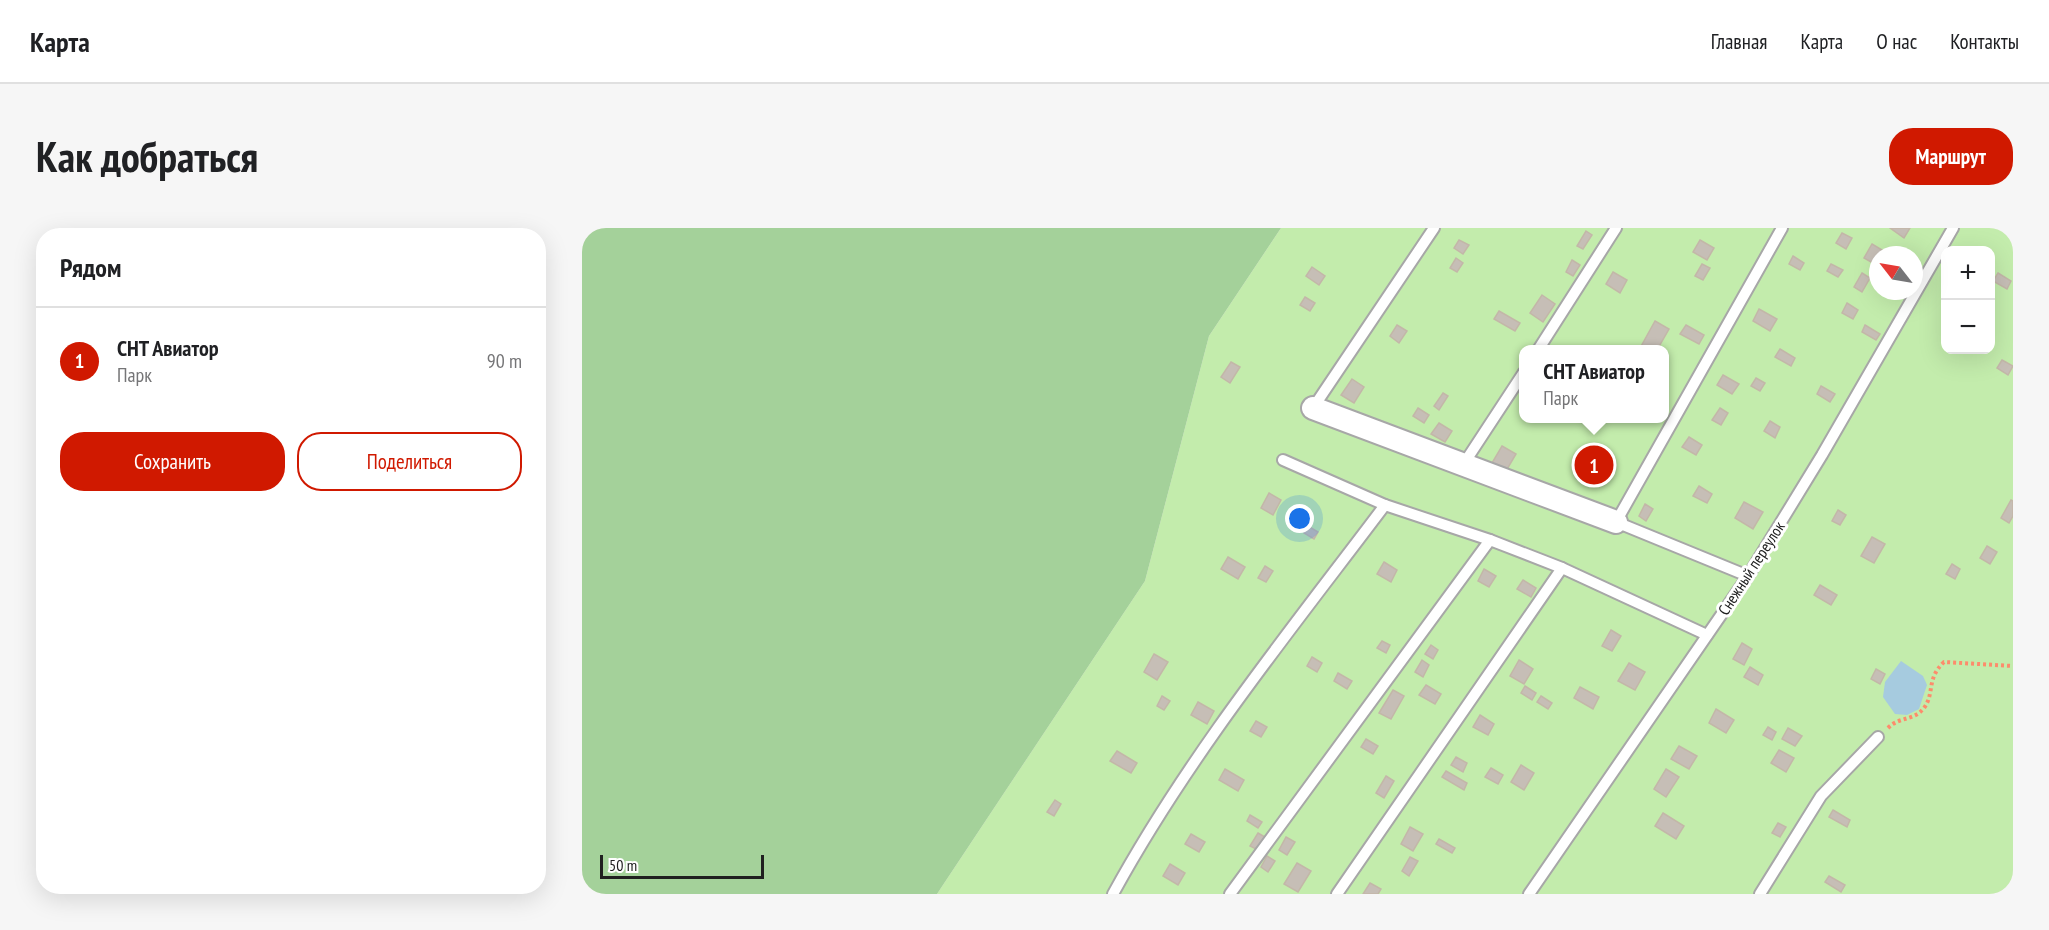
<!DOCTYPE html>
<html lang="ru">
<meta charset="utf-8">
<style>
:root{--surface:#fff;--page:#f6f6f6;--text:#202124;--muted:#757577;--line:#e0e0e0;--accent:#d01900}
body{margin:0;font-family:"PT Sans Narrow",sans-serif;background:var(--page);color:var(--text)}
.controls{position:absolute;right:18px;top:18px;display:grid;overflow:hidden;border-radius:12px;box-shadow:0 6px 24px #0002}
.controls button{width:54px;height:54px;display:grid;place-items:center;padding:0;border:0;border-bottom:2px solid var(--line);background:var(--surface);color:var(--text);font:30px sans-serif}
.compass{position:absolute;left:1287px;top:18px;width:54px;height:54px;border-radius:50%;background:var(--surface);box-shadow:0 6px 24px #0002;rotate:301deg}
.scale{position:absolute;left:18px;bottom:15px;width:164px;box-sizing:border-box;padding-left:6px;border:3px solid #202020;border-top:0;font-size:16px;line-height:21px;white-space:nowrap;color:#202020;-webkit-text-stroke:4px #fff;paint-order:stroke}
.you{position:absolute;left:718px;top:291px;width:21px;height:21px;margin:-15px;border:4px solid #fff;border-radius:50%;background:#1a73e8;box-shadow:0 0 0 9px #1a73e833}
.badge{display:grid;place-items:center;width:39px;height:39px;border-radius:50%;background:var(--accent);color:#fff;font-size:20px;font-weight:700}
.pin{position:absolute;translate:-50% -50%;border:3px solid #fff;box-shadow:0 2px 6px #0006}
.popup{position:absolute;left:937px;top:117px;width:150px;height:78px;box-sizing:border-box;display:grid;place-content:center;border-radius:12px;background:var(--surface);filter:drop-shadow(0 2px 4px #0005);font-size:20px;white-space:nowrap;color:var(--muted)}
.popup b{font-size:22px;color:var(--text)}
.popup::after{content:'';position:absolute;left:50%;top:100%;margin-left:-12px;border:12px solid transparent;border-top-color:var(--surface)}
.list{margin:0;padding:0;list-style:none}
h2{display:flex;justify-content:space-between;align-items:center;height:78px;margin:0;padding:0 24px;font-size:26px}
h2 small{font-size:20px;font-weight:400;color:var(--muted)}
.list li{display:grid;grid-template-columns:39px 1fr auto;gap:18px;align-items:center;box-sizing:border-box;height:108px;padding:0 24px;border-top:2px solid var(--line)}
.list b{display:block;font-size:22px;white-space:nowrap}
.list p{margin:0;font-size:20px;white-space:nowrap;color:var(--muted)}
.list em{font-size:20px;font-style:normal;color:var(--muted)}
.actions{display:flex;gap:12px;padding:18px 24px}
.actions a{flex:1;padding:14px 0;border:2px solid var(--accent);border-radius:24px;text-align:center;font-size:21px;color:var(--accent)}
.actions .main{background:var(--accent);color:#fff}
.map{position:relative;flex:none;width:1431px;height:666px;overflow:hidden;border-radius:24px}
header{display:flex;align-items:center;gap:36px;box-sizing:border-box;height:84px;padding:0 30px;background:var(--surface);border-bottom:2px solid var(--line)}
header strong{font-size:28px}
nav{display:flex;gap:33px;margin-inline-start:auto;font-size:21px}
.intro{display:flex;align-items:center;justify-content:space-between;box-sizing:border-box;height:144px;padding:0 36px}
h1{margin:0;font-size:42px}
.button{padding:15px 27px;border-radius:24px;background:var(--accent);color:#fff;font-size:21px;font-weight:700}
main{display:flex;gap:36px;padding:0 36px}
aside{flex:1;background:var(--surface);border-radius:24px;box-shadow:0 6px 24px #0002}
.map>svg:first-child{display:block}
.grass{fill:#c3ecac;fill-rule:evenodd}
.forest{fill:#a4d19a}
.water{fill:#a6cbdf}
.building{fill:#c6beb6;stroke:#c3b7a8;stroke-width:1.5}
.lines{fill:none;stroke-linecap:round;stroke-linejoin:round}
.service-casing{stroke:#a7a7a7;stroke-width:14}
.minor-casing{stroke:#a7a7a7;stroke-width:26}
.path{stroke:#fd8c6c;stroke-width:4;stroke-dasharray:3 3;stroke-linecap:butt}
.service{stroke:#fff;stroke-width:10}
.minor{stroke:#fff;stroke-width:22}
.labels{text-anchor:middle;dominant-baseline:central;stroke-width:6;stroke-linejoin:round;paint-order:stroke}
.street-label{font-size:16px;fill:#202020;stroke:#fff}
</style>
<header>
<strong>Карта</strong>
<nav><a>Главная</a><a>Карта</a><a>О нас</a><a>Контакты</a></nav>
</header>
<div class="intro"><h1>Как добраться</h1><a class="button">Маршрут</a></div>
<main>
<aside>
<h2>Рядом<small></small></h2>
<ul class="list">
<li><span class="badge">1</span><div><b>СНТ Авиатор</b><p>Парк</p></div><em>90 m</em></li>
</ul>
<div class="actions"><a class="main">Сохранить</a><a>Поделиться</a></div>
</aside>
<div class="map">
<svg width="1431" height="666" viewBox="0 0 1431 666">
<rect width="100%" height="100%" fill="#f1efe7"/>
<path class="grass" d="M 699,0 L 1431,0 L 1431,666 L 355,666 L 563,353 L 627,108 ZM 1364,22 L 1408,22 L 1408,122 L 1364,122 ZM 1296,27 L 1332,27 L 1332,63 L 1296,63 ZM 942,122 L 1082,122 L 1082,190 L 942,190 Z"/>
<polygon class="forest" points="0,0 699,0 627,108 563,353 355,666 0,666"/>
<polygon class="water" points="1319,433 1341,448 1345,457 1337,481 1325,487 1313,486 1301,469 1303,454"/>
<g class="building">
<polygon points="1308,0 1328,0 1322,10"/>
<polygon points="1004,3 1010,7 1001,21 995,18"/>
<polygon points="1260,5 1270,10 1264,21 1254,15"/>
<polygon points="877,12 887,17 881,26 872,20"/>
<polygon points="1118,12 1132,20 1125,32 1111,24"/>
<polygon points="1290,16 1305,25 1304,27 1296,27 1296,38 1282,30"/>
<polygon points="1211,28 1222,35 1218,42 1207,36"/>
<polygon points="874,30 881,35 875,44 868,40"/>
<polygon points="990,32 998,37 991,48 984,44"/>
<polygon points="1120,36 1128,40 1121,52 1113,48"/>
<polygon points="1249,36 1261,42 1256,49 1245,43"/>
<polygon points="730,39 743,48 737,57 724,48"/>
<polygon points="1031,44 1045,52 1038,65 1024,56"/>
<polygon points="1280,45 1288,50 1280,64 1272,59"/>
<polygon points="1416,45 1429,53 1425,61 1411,53"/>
<polygon points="960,67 973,76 961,94 948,85"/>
<polygon points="723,69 733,75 728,83 718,77"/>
<polygon points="1265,75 1276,82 1271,91 1260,85"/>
<polygon points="1177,81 1195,91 1188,103 1171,93"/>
<polygon points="917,83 938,95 933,103 912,91"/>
<polygon points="1073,93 1087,101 1075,122 1057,122"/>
<polygon points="815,97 825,103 817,115 808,108"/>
<polygon points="1104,97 1122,107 1117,116 1098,106"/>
<polygon points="1283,97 1298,106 1294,112 1280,104"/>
<polygon points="1198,121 1213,130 1209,138 1193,129"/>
<polygon points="1420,132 1431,138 1426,147 1415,140"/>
<polygon points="649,134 658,139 648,155 639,149"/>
<polygon points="1141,147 1157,156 1150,166 1135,157"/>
<polygon points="1174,150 1183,155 1178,163 1169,158"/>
<polygon points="770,151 782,159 772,175 759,167"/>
<polygon points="1239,158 1253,166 1248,174 1235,166"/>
<polygon points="861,165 866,168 857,182 852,178"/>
<polygon points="836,180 847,187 842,195 831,188"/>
<polygon points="1138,180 1146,185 1139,197 1130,192"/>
<polygon points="1188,193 1198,199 1193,210 1182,203"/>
<polygon points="857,195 870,203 863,214 849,206"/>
<polygon points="1107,209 1120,217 1114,227 1100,219"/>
<polygon points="920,218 934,226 924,243 910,235"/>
<polygon points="1117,258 1130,266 1125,275 1111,268"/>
<polygon points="687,265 699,272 691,287 679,280"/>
<polygon points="1429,272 1431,273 1431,288 1427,295 1419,290"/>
<polygon points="1162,274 1181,284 1171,301 1153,290"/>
<polygon points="1063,276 1071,281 1064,293 1057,288"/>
<polygon points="1256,282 1264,287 1258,297 1250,293"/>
<polygon points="726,298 736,304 732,311 722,305"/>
<polygon points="1290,309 1303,316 1292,335 1279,328"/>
<polygon points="1405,318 1415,324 1408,336 1398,330"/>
<polygon points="646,329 663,339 656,351 639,341"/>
<polygon points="802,334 815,342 809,354 795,346"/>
<polygon points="1370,336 1378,341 1373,351 1364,346"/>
<polygon points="683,338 691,343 684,354 676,350"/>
<polygon points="902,341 914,348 907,359 896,353"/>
<polygon points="941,352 954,360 949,369 935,361"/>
<polygon points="1238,357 1255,367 1249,377 1232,367"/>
<polygon points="1029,402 1039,408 1030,423 1020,418"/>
<polygon points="800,413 808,417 804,425 795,420"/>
<polygon points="1160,415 1170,421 1162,437 1151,431"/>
<polygon points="849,417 856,422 851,431 843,426"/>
<polygon points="572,426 586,434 575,452 562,444"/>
<polygon points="730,429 740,435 735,444 725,438"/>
<polygon points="840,432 847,437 841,449 833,444"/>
<polygon points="937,432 951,441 942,456 928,448"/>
<polygon points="1047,435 1063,444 1053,462 1036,453"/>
<polygon points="1168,439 1181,447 1176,457 1162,449"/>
<polygon points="1294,441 1303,446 1298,456 1289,451"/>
<polygon points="756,445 770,453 765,461 752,453"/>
<polygon points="844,457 859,466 853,476 837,467"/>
<polygon points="943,458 954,465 950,472 939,465"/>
<polygon points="998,459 1017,469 1011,481 992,470"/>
<polygon points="811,462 822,468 809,491 797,485"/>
<polygon points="580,468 588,473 582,482 575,478"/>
<polygon points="959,468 970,475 966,481 955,474"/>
<polygon points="616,474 632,483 625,496 609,487"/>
<polygon points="1134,481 1152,492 1144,505 1127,495"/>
<polygon points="898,487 912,496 906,507 891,499"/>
<polygon points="674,493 685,499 679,509 668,503"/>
<polygon points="1186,499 1194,504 1190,512 1181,507"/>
<polygon points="1206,500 1220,508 1213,518 1200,511"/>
<polygon points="784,511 796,518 791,526 779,519"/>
<polygon points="1097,518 1115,528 1107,541 1089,531"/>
<polygon points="1197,522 1212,530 1204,544 1189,535"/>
<polygon points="535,523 555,535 549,545 528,533"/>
<polygon points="874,529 885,535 881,544 869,537"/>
<polygon points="939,537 952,545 942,562 929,554"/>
<polygon points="909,540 921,547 916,556 903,549"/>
<polygon points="643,541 662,552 656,563 637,552"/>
<polygon points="1084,541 1097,549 1084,569 1072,561"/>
<polygon points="864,543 885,555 882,562 860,549"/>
<polygon points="804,548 812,553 802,570 794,565"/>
<polygon points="473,572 479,576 472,588 465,584"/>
<polygon points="1251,582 1268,592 1265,599 1247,589"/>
<polygon points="1081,585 1102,598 1094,611 1073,598"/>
<polygon points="668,587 680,594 676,600 665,593"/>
<polygon points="1196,595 1204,599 1198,609 1190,605"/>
<polygon points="828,599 841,606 831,623 819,616"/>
<polygon points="676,605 683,609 676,622 668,618"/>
<polygon points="609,606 623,614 617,624 603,616"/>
<polygon points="704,609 713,614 705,627 697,622"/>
<polygon points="857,611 873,620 870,625 854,616"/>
<polygon points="685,628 693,633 686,644 679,639"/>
<polygon points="828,629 836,633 827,648 820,643"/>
<polygon points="715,635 729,643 716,664 702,656"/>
<polygon points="588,636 603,645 596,657 581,648"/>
<polygon points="1247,648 1263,657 1259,664 1243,654"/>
<polygon points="788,655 799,661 796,666 781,666"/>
</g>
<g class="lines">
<g class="service-casing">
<g id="service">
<polyline points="956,122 1034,0"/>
<polyline points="731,180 852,0"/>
<polyline points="701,232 803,277 908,312 980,340 1125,407"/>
<polyline points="881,237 942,144"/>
<polyline points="1166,348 1034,294 1200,0"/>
<path d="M 531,666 C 607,527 708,403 803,277"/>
<polyline points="648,666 908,312"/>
<polyline points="755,666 980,340"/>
<polyline points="947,666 1166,348 1240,227 1371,0"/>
<polyline points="1178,666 1239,568 1296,509"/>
</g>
</g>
<g class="minor-casing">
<polyline id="minor" points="731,180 1034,294"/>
</g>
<path class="path" d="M 1306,500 C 1318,488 1332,493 1342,480 C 1353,465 1344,451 1362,434 L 1431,438"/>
<use href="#service" class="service"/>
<use href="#minor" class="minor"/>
</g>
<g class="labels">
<g class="street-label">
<text transform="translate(1169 340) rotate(-57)">Снежный переулок</text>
</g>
</g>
</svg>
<div class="controls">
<button>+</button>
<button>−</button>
</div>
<svg class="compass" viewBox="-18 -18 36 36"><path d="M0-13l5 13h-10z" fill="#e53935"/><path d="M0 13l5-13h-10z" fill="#757577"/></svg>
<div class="scale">50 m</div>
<div class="you"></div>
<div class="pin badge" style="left:1012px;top:237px">1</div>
<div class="popup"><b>СНТ Авиатор</b>Парк</div>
</div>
</main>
